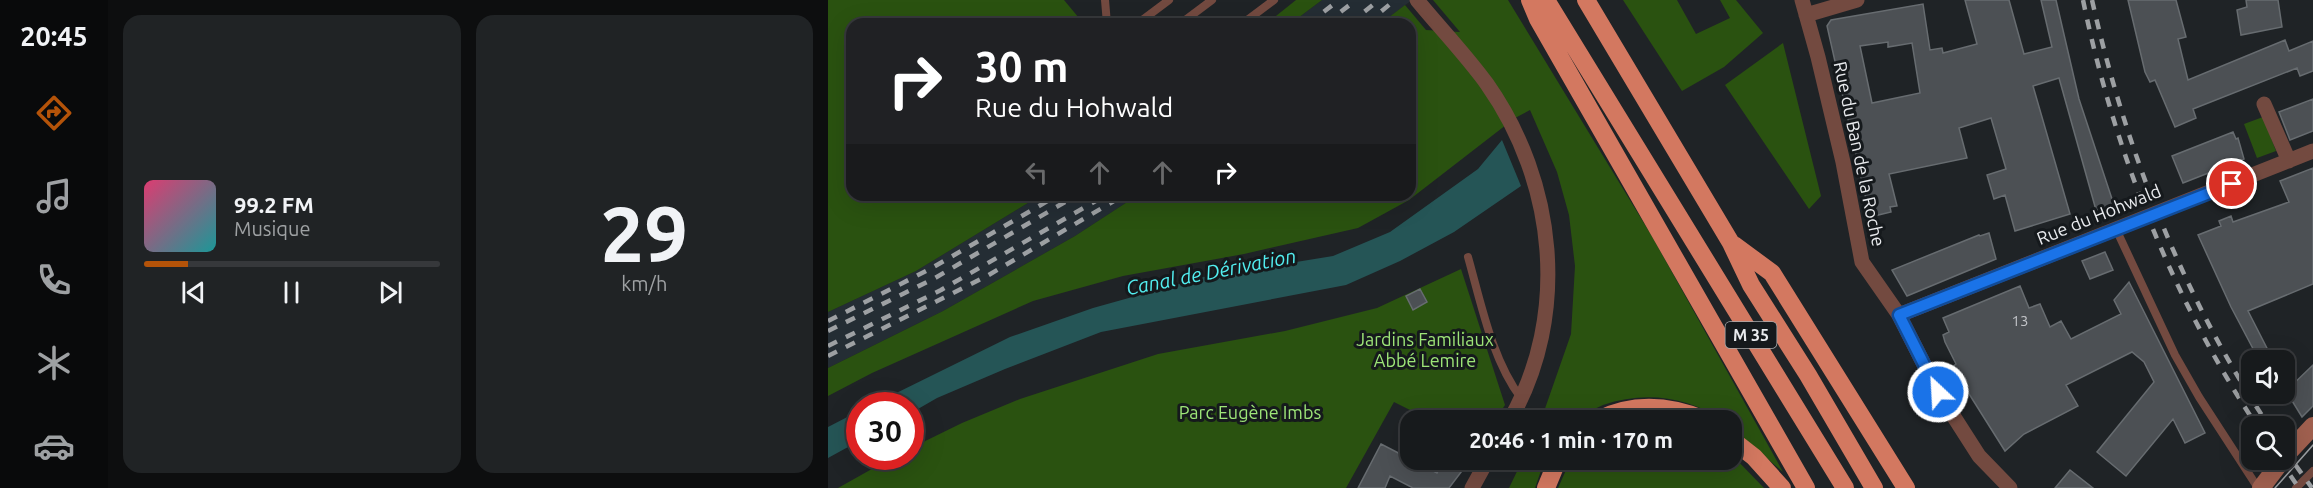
<!DOCTYPE html>
<html lang="fr">
<head>
<meta charset="utf-8">
<style>
  :root { --surface:#171a1c; --page:#202325; --text:#f1f3f6; --muted:#9ea1a3; --line:#36383b; --accent:#b45309 }
  body { margin:0; font-family:Ubuntu,sans-serif; background:var(--page); color:var(--text); height:100vh; display:flex; flex-direction:column; font-size:22px; white-space:nowrap }
  * { box-sizing:border-box; margin:0 }
  p { font-size:20px; color:var(--muted) }
  .icon { flex:none; width:33px; height:33px; fill:none; stroke:currentColor; stroke-width:2; stroke-linecap:round; stroke-linejoin:round }
  .map { position:relative; flex:1; overflow:hidden }
  .details { display:flex; flex-direction:column; gap:15px; padding:15px; background:#0d0e0f; width:720px }
  .details>* { flex:none }
  .banner { position:absolute; left:18px; top:18px; width:570px; height:183px; border-radius:18px; box-shadow:0 6px 24px #0002,0 0 0 2px var(--line); background:#202124; color:#fff; overflow:hidden }
  .tools { position:absolute; left:1413px; top:350px; display:grid; gap:12px }
  .tools a { display:grid; place-items:center; width:54px; height:54px; border-radius:12px; background:var(--surface); box-shadow:0 6px 24px #0002,0 0 0 2px var(--line); font-size:30px }
  .speed { position:absolute; left:18px; top:392px; display:flex; gap:12px; font-size:30px; font-weight:700; text-align:center }
  .speed>* { display:grid; place-content:center; width:78px; height:78px; border-radius:50%; background:var(--surface); box-shadow:0 6px 24px #0002,0 0 0 2px var(--line); line-height:1 }
  .speed .limit { border:9px solid #d22; background:#fff; color:#111 }
  .pin { position:absolute; display:grid; place-items:center; width:51px; height:51px; color:#fff; margin:-26px; border:3px solid #fff; border-radius:50%; box-shadow:0 2px 6px #0007 }
  .me { position:absolute; width:66px; margin:-33px; rotate:335deg; stroke-linejoin:round; filter:drop-shadow(0 0 4px #0008) }
  .turn { display:flex; align-items:center; gap:21px; height:126px; padding:0 30px; font-size:27px }
  .turn .icon { width:78px; height:78px; stroke-width:2.5 }
  .turn b { display:block; font-size:42px; line-height:51px }
  .lanes { display:flex; align-items:center; height:57px; padding:0 30px; background:#0003; justify-content:center; gap:30px; direction:ltr }
  .lanes .off { opacity:.35 }
  .details .widget { flex:1; display:flex; flex-direction:column; justify-content:center; gap:9px; min-width:0; padding:0 21px; border-radius:18px; background:var(--page) }
  .details .dial { align-items:center; gap:0 }
  .dial b { font-size:78px; line-height:1 }
  .song { display:flex; align-items:center; gap:18px }
  .cover { width:72px; height:72px; border-radius:9px; background:linear-gradient(135deg,hsl(340 70% 55%),hsl(180 70% 35%)) }
  .played { height:6px; border-radius:3px; background:linear-gradient(90deg,var(--accent) 15%,var(--line) 15%) }
  .keys { display:flex; justify-content:space-around; direction:ltr }
  .details .tiles { flex:1; display:grid; gap:15px; grid-template-columns:repeat(2,1fr) }
  .trip { position:absolute; left:572px; top:410px; width:342px; height:60px; border-radius:18px; background:var(--surface); box-shadow:0 6px 24px #0002,0 0 0 2px var(--line); font-weight:700; line-height:60px; text-align:center }
  main { display:flex; flex:1; min-height:0 }
  .dock { display:flex; flex-direction:column; width:108px; justify-content:space-around; align-items:center; background:#090a0b; color:var(--muted) }
  .dock .icon { width:42px; height:42px }
  .dock .active { color:var(--accent) }
  .dock b { font-size:27px; color:var(--text) }
  .map>svg:first-child { display:block }
  .built { fill:#242d34 }
  .green { fill:#2a5210 }
  .water { fill:#255556 }
  .building { fill:#4c5054; stroke:#676c70; stroke-width:1.5; fill-rule:evenodd }
  .lines { fill:none; stroke-linecap:round; stroke-linejoin:round }
  .service { stroke:#734a40; stroke-width:8 }
  .minor { stroke:#734a40; stroke-width:15 }
  .secondary { stroke:#a0604f; stroke-width:18 }
  .trunk { stroke:#d37860; stroke-width:18 }
  .tram { stroke:#9da0a3; stroke-width:1.5 }
  .rail { stroke:#9da0a3; stroke-width:4.5; stroke-dasharray:10 10; stroke-linecap:butt }
  .route-casing { stroke:#114b97; stroke-width:15 }
  .route { stroke:#1a73e8; stroke-width:10 }
  .labels { text-anchor:middle; stroke-width:6; stroke-linejoin:round; paint-order:stroke }
  .number-label { font-size:15px; fill:#c2c4c8 }
  .shield { fill:#15191c; stroke:#a9acaf; stroke-width:1.5 }
  .shield-label { font-size:16px; font-weight:bold; fill:#e9ebee }
  .street-label { font-size:18px; fill:#e9ebee; stroke:#15191c }
  .park-label { font-size:18px; fill:#9de578; stroke:#15191c }
  .water-label { font-size:20px; font-style:italic; fill:#52eef0; stroke:#15191c }
</style>
</head>
<body>
<main>
<nav class="dock">
<b>20:45</b>
<svg class="icon active" aria-label="directions" viewBox="0 0 24 24"><path d="M12 3l9 9-9 9-9-9zM9 14v-3h6M13 9l2 2-2 2"/></svg>
<svg class="icon" aria-label="music" viewBox="0 0 24 24"><path d="M9 18V5l10-2v13"/><circle cx="6" cy="18" r="3"/><circle cx="16" cy="16" r="3"/></svg>
<svg class="icon" aria-label="phone" viewBox="0 0 24 24"><path d="M5 4h4l2 5-3 2q2 4 5 5l2-3 5 2v4C11 20 4 13 5 4z"/></svg>
<svg class="icon" aria-label="climate" viewBox="0 0 24 24"><path d="M12 3v18M4 7l16 10M4 17L20 7"/></svg>
<svg class="icon" aria-label="car" viewBox="0 0 24 24"><path d="M5 17H2v-5l4-1 3-4h7l3 4 3 1v5h-3M9 17h6M6 11h13"/><circle cx="7" cy="17" r="2"/><circle cx="17" cy="17" r="2"/></svg>
</nav>
<section class="details">
<div class="tiles">
<div class="widget">
<div class="song"><i class="cover"></i><div><b>99.2 FM</b><p>Musique</p></div></div>
<div class="played"></div>
<div class="keys"><svg class="icon" aria-label="previous" viewBox="0 0 24 24"><path d="M18 5L8 12l10 7zM5 5v14"/></svg><svg class="icon" aria-label="pause" viewBox="0 0 24 24"><path d="M8 5v14M16 5v14"/></svg><svg class="icon" aria-label="next" viewBox="0 0 24 24"><path d="M6 5l10 7-10 7zM19 5v14"/></svg></div>
</div>
<div class="widget dial"><b>29</b><p>km/h</p></div>
</div>
</section>
<div class="map">
<svg width="1485" height="488" viewBox="0 0 1485 488">
  <rect width="100%" height="100%" fill="#1f2326"/>
  <path class="built" d="M494 0H584L552 24H462Z
    M213 195H310L247 236 115 311 0 368V312L88 271Z"/>
  <path class="green" d="M0 0H236L256 24H24V195H213L88 271 0 312Z
    M468 0H494L462 24H438Z
    M605 0H680L825 238 955 472 903 427V420H895C858 396 816 391 775 405 765 409 755 417 746 420 737 423 723 420 713 420L743 334 747 266 741 215 729 172 702 110 687 118 581 200 530 228 416 254 295 276 205 301 44 373 0 396V368L115 311 247 236 310 195H582V24H552L577 5 598 30 632 32Z
    M795 0H849L868 34 902 18 892 0H908L935 33 896 67 854 91Z
    M955 43 993 196 981 209 897 85Z
    M1435 117 1448 151 1429 158 1416 124Z
    M633 269 677 405 667 420H602L566 402 518 488H10L67 456H82L83 448 134 423 192 399 330 354 457 331 549 308Z
    M903 454 936 488H730L743 459H903Z
    M695 459H717L707 488H681Z"/>
  <path class="water" d="M674 140 693 186 626 232 572 261 518 285 273 332 177 369 109 398 83 413 82 405H44L182 337 265 308 376 277 505 256 562 232 650 169Z
    M31 411V441L0 458V427Z"/>
  <path class="building" d="M1137 0H1181L1196 54 1224 47 1213 0H1228L1251 99 1286 205 1268 210 1231 78 1205 86 1242 214 1187 231 1177 195 1166 199 1159 175 1178 169 1163 118 1131 128 1139 158 1061 174 1069 206 1062 207 1063 212 1042 217 999 26 1003 20 1095 4 1102 50 1114 48 1115 53 1149 44ZM1060 42V47L1084 43 1092 93 1044 103 1032 46Z
    M1300 0H1348L1358 37 1350 39 1360 80 1457 40 1461 51 1485 41V71L1472 76 1469 68 1365 109 1368 118 1347 127 1327 80 1322 82 1317 72Z
    M1418 0H1450L1454 27 1413 35 1409 10 1419 7Z
    M1485 99V131L1462 140 1451 112Z
    M1405 132 1408 139 1410 138 1416 159 1355 183 1344 156Z
    M1485 168V284L1420 311 1445 360H1431L1403 307 1370 235 1393 226 1391 221 1403 216 1405 222 1461 202 1452 181Z
    M1161 233 1168 259 1079 296 1064 270 1151 235 1152 236Z
    M1277 252 1285 270 1262 279 1254 261Z
    M1301 282 1377 433 1357 443 1345 419 1298 476 1269 452 1326 382 1316 362 1304 352 1238 385 1250 406 1196 434 1177 451 1124 367 1128 364 1117 342 1115 335 1121 332 1115 318 1192 286 1201 308 1212 304 1222 327 1233 321 1243 339 1293 314 1286 300Z
    M592 289 599 302 585 310 578 296Z
    M1485 365V406L1474 417 1458 391Z
    M553 444 609 473 617 459H643L621 488H585L562 476 557 488H530Z
    M1242 470 1265 488H1227Z"/>
  <g class="lines">
    <path class="service" d="M277 0 279 24
      M309 24 341 0
      M352 24 384 0
      M414 24 446 0
      M1288 229 1347 355 1371 397 1430 488
      M640 257C653 303 664 360 693 398
      M1468 488 1485 471"/>
    <path class="minor" d="M589 0C612 28 638 55 659 84 728 182 742 315 682 420
      M974 0 990 57 1015 162 1034 262 1071 315 1110 392 1151 456 1182 488
      M978 15 1029 0
      M1436 104 1461 161
      M1071 315 1485 151
      M644 488 660 459"/>
    <path class="secondary" d="M1456 457 1485 426
      M1433 488 1455 459"/>
    <path class="trunk" d="M702 0 710 19 978 488
      M718 0 1017 488
      M758 0 903 243 923 285 980 375 1046 488
      M906 245 944 273 1078 488
      M770 420C806 402 841 405 877 420
      M903 439 926 457 954 488
      M718 488 730 459"/>
    <path class="tram" d="M1447 488 1485 445"/>
    <path class="rail" d="M1255 0C1286 150 1344 298 1429 426
      M1264 0C1298 151 1355 297 1441 426
      M480 24 511 0
      M497 24 528 0
      M521 24 551 0
      M538 24 567 0
      M0 321 102 269 230 195
      M0 331 107 278 249 195
      M0 346 113 290 278 195
      M0 356 159 276 296 195
      M1456 449 1484 488
      M1451 459 1471 488"/>
  </g>
  <g class="lines">
    <defs>
      <path id="route" d="M1110 392 1071 315 1404 184"/>
    </defs>
    <use href="#route" class="route-casing"/>
    <use href="#route" class="route"/>
  </g>
  <g class="labels">
    <g class="number-label">
      <text x="1192" y="326">13</text>
    </g>
    <rect class="shield" x="897.5" y="322" width="51" height="26" rx="4.5"/>
    <g class="shield-label">
      <text x="923" y="341">M 35</text>
    </g>
    <g class="street-label">
      <text transform="translate(1031 154) rotate(78)" y="6">Rue du Ban de la Roche</text>
      <text transform="translate(1271 215) rotate(-22)" y="6">Rue du Hohwald</text>
    </g>
    <g class="park-label">
      <text x="597" y="346">Jardins Familiaux<tspan x="597" dy="21">Abbé Lemire</tspan></text>
      <text x="422" y="419">Parc Eugène Imbs</text>
    </g>
    <g class="water-label">
      <text transform="translate(383 272) rotate(-11)" y="7">Canal de Dérivation</text>
    </g>
  </g>
</svg>
<div class="tools">
<a><svg class="icon" aria-label="sound" viewBox="0 0 24 24"><path d="M4 9h4l5-4v14l-5-4H4zM17 9q2 3 0 6"/></svg></a>
<a><svg class="icon" aria-label="search" viewBox="0 0 24 24"><circle cx="10" cy="10" r="6"/><path d="M15 15l6 6"/></svg></a>
</div>
<div class="speed"><div class="limit">30</div></div>
<div class="pin" style="left:1404px;top:184px;background:#d93025"><svg class="icon" aria-label="arrive" viewBox="0 0 24 24"><path d="M6 21V4h12l-3 4 3 4H6"/></svg></div>
<svg class="me" style="left:1110px;top:392px" viewBox="-20 -20 40 40"><circle r="17" fill="#1a73e8" stroke="#fff" stroke-width="3"/><path d="M0-11L8 9 0 5-8 9z" fill="#fff"/></svg>
<div class="trip">20:46 · 1 min · 170 m</div>
<div class="banner">
<div class="turn"><svg class="icon" aria-label="right" viewBox="0 0 24 24"><path d="M7 20v-9h11M14 6l5 5-5 5"/></svg><div><b>30 m</b>Rue du Hohwald</div></div>
<div class="lanes"><svg class="icon off" aria-label="left" viewBox="0 0 24 24"><path d="M17 20v-9H6M10 6l-5 5 5 5"/></svg><svg class="icon off" aria-label="ahead" viewBox="0 0 24 24"><path d="M12 20V5M6 11l6-6 6 6"/></svg><svg class="icon off" aria-label="ahead" viewBox="0 0 24 24"><path d="M12 20V5M6 11l6-6 6 6"/></svg><svg class="icon" aria-label="right" viewBox="0 0 24 24"><path d="M7 20v-9h11M14 6l5 5-5 5"/></svg></div>
</div>
</div>
</main>
</body>
</html>
